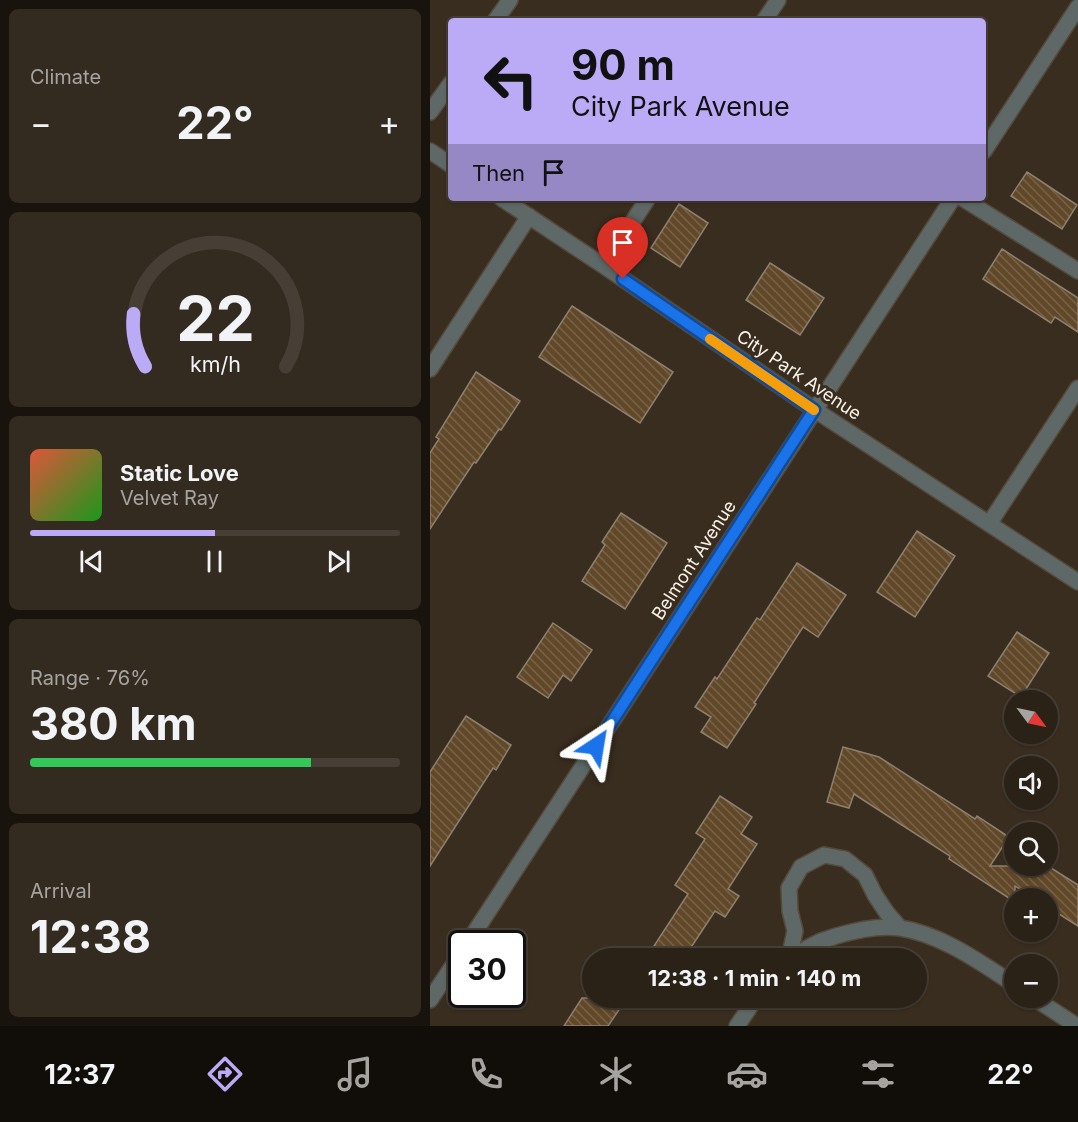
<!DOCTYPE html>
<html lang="en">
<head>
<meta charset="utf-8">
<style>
  :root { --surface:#2b2217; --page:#332a20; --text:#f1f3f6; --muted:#a6a4a1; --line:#473f36; --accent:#bbaaf6 }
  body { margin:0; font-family:Inter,sans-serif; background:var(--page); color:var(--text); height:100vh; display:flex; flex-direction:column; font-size:22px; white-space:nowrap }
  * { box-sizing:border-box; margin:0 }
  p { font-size:20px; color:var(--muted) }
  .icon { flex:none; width:33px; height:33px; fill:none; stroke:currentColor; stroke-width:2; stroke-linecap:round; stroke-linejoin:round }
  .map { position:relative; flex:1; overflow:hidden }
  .drawer { display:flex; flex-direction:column; gap:9px; padding:9px; background:#18130d; width:430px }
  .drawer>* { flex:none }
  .guide { position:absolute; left:18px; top:18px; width:538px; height:183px; border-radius:6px; box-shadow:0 2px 4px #0004,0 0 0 2px var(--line); background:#bbaaf6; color:#111; overflow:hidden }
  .needle { width:39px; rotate:123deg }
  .fabs { position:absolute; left:574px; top:690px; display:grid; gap:12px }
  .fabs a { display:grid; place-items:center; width:54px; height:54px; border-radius:50%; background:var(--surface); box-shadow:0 2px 4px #0004,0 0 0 2px var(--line); font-size:30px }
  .speed { position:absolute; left:18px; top:930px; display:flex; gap:12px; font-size:30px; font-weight:700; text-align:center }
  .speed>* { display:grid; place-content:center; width:78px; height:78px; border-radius:50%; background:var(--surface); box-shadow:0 2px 4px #0004,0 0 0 2px var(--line); line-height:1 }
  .speed .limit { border:3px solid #111; border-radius:9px; background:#fff; color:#111 }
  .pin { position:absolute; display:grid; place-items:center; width:51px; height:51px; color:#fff; margin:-62px -26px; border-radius:50% 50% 50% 0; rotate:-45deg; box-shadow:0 0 6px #0007 }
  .pin .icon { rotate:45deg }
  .me { position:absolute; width:66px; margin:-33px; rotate:33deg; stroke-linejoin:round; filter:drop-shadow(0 0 4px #0008) }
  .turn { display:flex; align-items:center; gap:21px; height:126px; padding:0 24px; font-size:27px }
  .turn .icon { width:78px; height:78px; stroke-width:2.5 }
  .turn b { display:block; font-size:42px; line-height:51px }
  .then { display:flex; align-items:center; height:57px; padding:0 24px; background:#0003; gap:12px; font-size:22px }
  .big { font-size:45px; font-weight:700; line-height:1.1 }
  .drawer .widget { flex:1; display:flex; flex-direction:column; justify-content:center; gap:9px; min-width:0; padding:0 21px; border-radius:9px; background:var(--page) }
  .drawer .dial { align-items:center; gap:0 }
  .dial svg { height:156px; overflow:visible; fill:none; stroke:var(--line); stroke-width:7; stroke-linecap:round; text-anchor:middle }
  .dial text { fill:var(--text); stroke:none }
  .song { display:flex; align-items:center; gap:18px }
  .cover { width:72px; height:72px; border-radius:9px; background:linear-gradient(135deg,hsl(10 70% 55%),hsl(120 70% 35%)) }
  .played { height:6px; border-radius:3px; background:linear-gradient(90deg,var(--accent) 50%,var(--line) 50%) }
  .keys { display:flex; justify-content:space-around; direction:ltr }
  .heat { display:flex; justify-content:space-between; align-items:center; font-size:33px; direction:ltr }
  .charge { height:9px; border-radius:4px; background:linear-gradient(90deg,#34c759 76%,var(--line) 0) }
  .trip { position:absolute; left:152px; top:948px; width:345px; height:60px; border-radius:30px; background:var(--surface); box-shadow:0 2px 4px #0004,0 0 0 2px var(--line); font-weight:700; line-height:60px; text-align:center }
  .dock { display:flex; height:96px; justify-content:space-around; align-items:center; background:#110e09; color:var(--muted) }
  .dock .icon { width:42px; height:42px }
  .dock .selected { color:var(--accent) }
  .dock b { font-size:27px; color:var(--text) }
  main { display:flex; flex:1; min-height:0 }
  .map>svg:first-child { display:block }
  .building { fill:url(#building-back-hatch); stroke:#8e806f; stroke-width:1.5 }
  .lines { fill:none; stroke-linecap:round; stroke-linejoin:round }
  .minor-casing { stroke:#54493b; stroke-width:18 }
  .minor { stroke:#5e6967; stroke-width:15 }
  .route-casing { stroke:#114b97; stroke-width:15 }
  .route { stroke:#1a73e8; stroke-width:10 }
  .slow { stroke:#f59e0b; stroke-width:10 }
  .labels { text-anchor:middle; stroke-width:6; stroke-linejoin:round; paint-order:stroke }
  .street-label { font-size:18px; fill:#f9f2e8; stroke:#392d1f }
</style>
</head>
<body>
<main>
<section class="drawer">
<div class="widget"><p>Climate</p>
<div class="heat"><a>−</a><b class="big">22°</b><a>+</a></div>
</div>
<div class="widget dial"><svg viewBox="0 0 100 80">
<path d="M14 69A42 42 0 1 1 86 69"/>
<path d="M14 69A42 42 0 0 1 8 42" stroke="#bbaaf6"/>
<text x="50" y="56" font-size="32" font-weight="700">22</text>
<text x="50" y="72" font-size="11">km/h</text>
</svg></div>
<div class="widget">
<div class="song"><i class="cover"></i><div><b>Static Love</b><p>Velvet Ray</p></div></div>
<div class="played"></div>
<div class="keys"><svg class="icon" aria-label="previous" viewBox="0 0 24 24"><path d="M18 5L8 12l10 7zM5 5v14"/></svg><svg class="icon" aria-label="pause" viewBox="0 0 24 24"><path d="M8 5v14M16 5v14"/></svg><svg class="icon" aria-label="next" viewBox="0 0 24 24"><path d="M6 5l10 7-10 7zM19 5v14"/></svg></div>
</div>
<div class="widget"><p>Range · 76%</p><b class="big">380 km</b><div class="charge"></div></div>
<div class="widget"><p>Arrival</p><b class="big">12:38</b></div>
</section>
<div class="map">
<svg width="648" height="1026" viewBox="0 0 648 1026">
  <defs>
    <pattern id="building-back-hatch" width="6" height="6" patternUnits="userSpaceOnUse" patternTransform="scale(1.5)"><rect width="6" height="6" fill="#604829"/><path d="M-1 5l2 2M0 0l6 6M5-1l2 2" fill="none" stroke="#786348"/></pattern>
  </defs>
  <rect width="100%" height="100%" fill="#392d1f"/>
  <path class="building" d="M597 172 647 205 632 229 581 196Z
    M249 204 278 223 250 267 221 248Z
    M572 249 648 298V332L625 317 621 323 553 279Z
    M340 263 394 298 370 335 316 300Z
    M142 306 243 372 210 423 109 357Z
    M46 372 90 401 71 430 69 429 46 463 44 462 0 529V453L9 439 6 437Z
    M191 513 237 543 195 609 152 581 175 545 172 542Z
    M487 531 525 556 485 617 447 592Z
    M367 563 416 595 388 637 373 627 324 703 326 704 297 748 271 732 281 717 265 707 285 677 287 679 327 618 330 620Z
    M123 623 162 650 141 681 133 675 118 698 87 677Z
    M587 632 619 653 591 697 558 676Z
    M36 716 81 745 66 770 63 768 0 866V772Z
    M413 747 449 757 545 819 547 816 579 837 560 866H618L648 885V926L618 907V898H605L585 886V902L519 859 520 856 424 794 419 808 397 802Z
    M290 796 322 817 311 834 327 844 298 889 309 896 295 917 285 911 254 958H227L232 951 224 946 258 894 245 885 275 839 266 833Z
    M152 998H197L178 1026H134Z"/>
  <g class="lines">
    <defs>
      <path id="minor" d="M65 21 80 0
        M334 21 348 0
        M0 112 21 83
        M0 151 21 165
        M554 151 648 7
        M71 198 174 266 385 410 648 582
        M532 198 648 271
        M174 266 218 198
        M0 369 99 216
        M559 524 648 388
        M37 944 523 198
        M359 958 365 931 360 911 359 888 371 867 394 855 415 859 435 875 445 895 457 913 470 928
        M361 958C369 954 376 948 385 944 391 940 399 939 406 936 426 930 449 925 470 928 511 934 551 963 585 985
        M604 998 647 1026
        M0 1000 32 952
        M307 1026 326 998"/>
    </defs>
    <use href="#minor" class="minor-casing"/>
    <use href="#minor" class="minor"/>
  </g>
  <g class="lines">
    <defs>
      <path id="route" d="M166 746 384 410 193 279"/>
    </defs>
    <use href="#route" class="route-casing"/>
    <use href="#route" class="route"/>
    <path class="slow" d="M280 339 384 410"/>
  </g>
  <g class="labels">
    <g class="street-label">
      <text transform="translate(369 375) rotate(34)" y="6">City Park Avenue</text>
      <text transform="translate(264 560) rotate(-57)" y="6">Belmont Avenue</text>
    </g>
  </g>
</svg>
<div class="fabs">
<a><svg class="needle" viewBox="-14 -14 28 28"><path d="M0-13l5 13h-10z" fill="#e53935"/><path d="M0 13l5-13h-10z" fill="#a6a4a1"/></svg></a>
<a><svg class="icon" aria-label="sound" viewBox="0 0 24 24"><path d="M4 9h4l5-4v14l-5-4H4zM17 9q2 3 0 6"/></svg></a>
<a><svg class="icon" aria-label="search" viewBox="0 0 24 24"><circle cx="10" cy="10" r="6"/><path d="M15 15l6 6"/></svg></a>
<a>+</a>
<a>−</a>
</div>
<div class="speed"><div class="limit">30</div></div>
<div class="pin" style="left:193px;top:279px;background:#d93025"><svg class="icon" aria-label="arrive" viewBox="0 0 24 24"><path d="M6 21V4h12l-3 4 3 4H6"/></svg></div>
<svg class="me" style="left:166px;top:746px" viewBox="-20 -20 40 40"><path d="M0-17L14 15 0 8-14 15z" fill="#1a73e8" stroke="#fff" stroke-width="4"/></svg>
<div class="trip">12:38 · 1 min · 140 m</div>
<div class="guide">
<div class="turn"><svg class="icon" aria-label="left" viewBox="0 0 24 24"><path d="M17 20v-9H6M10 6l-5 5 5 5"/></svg><div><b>90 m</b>City Park Avenue</div></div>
<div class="then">Then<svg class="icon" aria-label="arrive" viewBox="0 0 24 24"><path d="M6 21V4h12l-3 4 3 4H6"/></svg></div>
</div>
</div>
</main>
<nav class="dock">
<b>12:37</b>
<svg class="icon selected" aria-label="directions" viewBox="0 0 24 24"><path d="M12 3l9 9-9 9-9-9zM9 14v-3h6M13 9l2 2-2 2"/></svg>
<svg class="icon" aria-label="music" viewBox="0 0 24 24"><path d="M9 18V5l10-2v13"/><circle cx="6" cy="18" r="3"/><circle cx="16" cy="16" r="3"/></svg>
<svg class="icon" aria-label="phone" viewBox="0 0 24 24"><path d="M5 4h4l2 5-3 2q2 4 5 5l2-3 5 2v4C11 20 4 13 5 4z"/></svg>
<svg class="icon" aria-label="climate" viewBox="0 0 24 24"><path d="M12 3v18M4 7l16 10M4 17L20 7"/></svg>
<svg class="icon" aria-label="car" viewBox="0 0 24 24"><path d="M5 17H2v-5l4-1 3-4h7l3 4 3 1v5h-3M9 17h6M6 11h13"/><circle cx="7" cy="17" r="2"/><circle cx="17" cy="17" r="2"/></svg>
<svg class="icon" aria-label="filters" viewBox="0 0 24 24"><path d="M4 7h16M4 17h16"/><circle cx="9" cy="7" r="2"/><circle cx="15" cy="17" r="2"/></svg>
<b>22°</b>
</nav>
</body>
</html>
